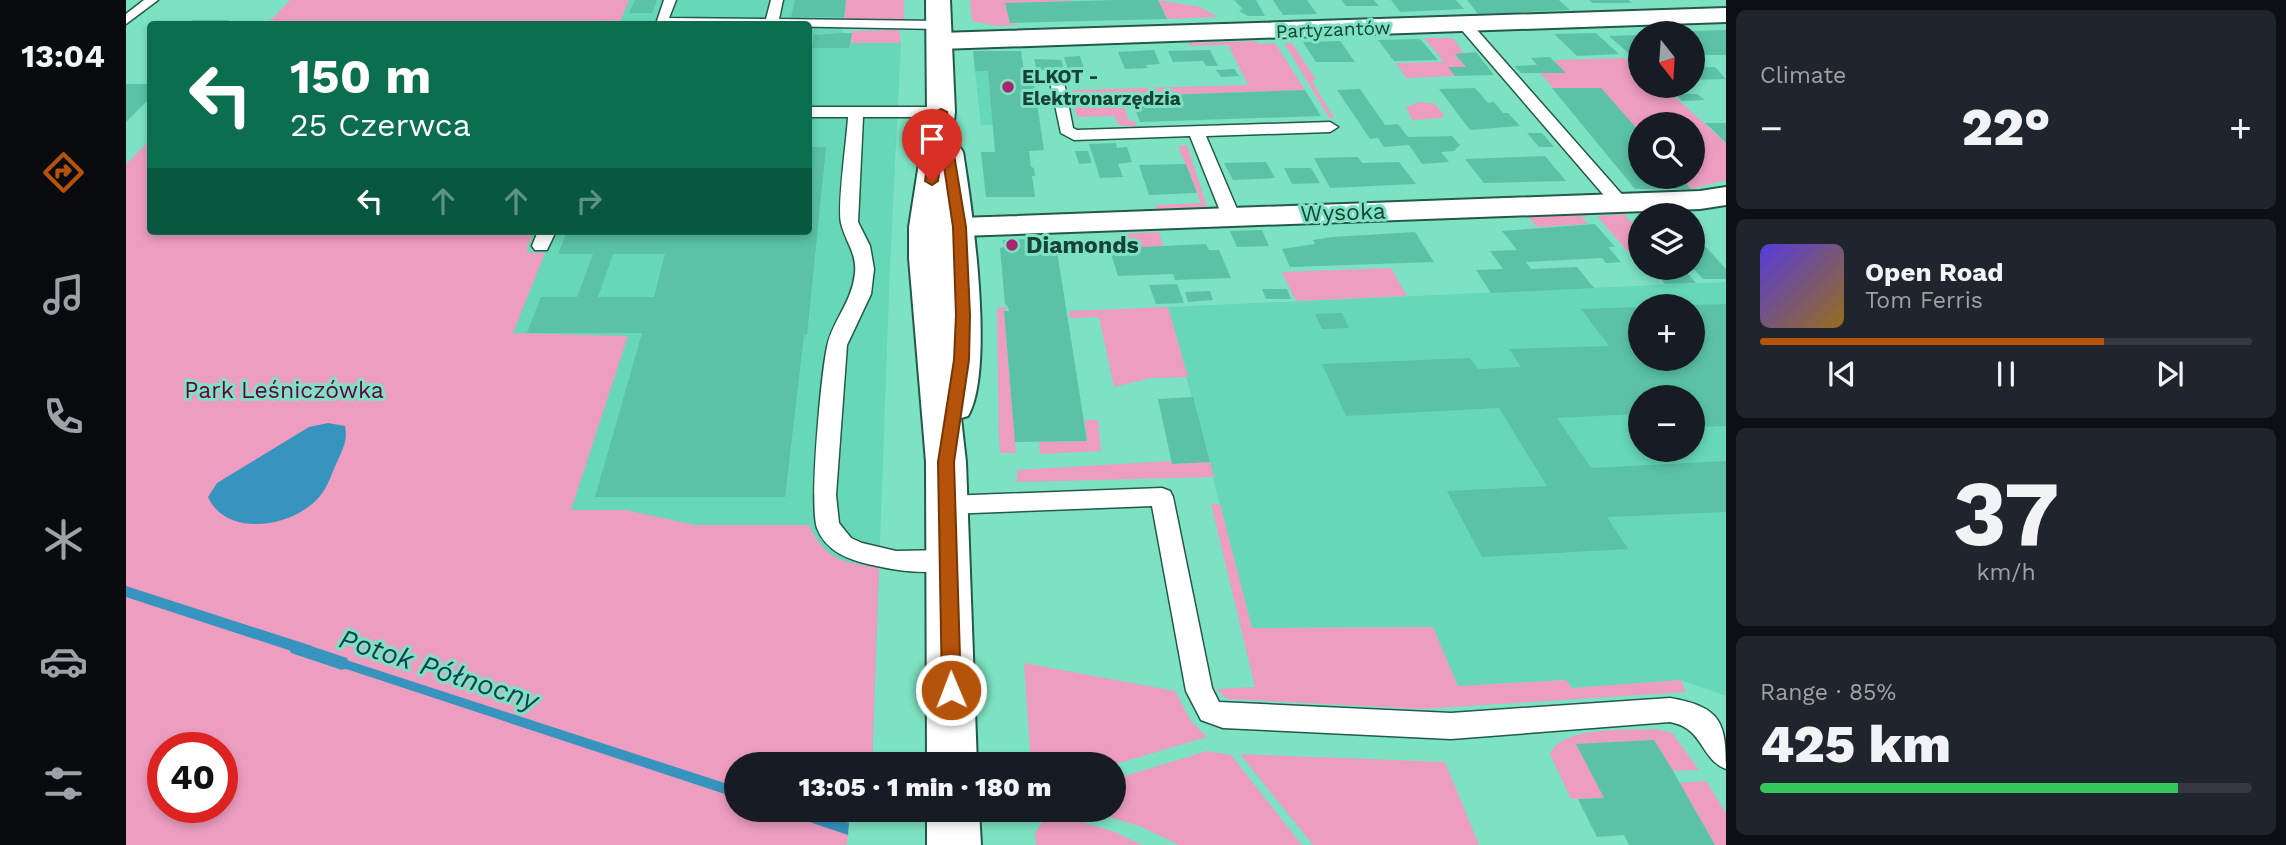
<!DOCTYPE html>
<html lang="en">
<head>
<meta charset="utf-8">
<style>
  :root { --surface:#171b24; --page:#20242c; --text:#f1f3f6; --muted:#9ea1a6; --line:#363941; --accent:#b45309 }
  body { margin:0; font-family:"Work Sans",sans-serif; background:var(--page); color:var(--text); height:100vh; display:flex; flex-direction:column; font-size:26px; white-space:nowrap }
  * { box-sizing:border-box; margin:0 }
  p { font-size:23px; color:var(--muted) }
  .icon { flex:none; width:38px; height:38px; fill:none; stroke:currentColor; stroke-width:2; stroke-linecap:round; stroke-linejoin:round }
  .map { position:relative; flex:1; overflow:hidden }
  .side { display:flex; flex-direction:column; gap:10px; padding:10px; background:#0d0f14; width:560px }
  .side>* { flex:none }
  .top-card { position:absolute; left:21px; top:21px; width:665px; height:214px; border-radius:7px; box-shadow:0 4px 10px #0003; background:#0b6e4f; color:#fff; overflow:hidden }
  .needle { width:46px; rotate:163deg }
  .controls { position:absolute; left:1502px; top:21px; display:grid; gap:14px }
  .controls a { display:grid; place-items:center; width:77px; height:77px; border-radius:50%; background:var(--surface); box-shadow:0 4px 10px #0003; font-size:35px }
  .speed { position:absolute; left:21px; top:732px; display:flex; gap:14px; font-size:35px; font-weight:700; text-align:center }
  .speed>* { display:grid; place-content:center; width:91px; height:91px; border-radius:50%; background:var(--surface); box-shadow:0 4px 10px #0003; line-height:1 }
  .speed .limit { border:10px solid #d22; background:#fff; color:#111 }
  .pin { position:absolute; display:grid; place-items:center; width:60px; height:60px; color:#fff; margin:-72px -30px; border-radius:50% 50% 50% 0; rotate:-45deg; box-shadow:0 0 7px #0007 }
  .pin .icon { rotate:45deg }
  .me { position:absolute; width:77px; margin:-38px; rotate:359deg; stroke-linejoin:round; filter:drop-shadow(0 0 5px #0008) }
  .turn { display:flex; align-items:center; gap:24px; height:147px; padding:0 28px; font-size:32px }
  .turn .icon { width:91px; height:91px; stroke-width:2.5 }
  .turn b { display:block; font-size:49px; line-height:60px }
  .lanes { display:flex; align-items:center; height:66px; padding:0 28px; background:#0003; justify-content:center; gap:35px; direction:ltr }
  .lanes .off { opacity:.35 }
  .big { font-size:52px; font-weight:800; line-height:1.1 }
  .side .widget { flex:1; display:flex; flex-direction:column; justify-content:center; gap:10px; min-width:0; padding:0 24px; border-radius:10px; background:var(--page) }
  .side .dial { align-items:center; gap:0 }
  .dial b { font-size:91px; line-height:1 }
  .song { display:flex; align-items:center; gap:21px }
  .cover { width:84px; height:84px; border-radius:10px; background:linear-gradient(135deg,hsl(250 70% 55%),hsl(40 70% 35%)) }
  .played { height:7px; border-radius:4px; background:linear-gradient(90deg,var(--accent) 70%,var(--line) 70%) }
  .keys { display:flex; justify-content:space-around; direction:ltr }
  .heat { display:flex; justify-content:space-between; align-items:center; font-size:38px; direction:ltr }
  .charge { height:10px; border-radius:5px; background:linear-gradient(90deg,#34c759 85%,var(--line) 0) }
  .trip { position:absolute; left:598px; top:752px; width:402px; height:70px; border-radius:35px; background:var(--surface); box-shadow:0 4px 10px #0003; font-weight:800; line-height:70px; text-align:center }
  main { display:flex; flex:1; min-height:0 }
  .dock { display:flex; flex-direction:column; width:126px; justify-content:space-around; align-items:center; background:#090b0e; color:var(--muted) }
  .dock .icon { width:49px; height:49px }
  .dock .on { color:var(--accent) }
  .dock b { font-size:32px; color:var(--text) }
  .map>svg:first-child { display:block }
  .built { fill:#66d8b7; fill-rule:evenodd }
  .green { fill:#ed9dc0; fill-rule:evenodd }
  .water { fill:#3794be }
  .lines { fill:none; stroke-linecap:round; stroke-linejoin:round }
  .stream { fill:#3794be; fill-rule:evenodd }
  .building { fill:#5bc2a5; fill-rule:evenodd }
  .lane-casing { stroke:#23594a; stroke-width:3 }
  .street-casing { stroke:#23594a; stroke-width:4 }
  .secondary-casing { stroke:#23594a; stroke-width:4 }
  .lane { fill:#fff; fill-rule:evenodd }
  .street { fill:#fff; fill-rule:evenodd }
  .secondary { fill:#fff; fill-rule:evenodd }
  .route { fill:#b45309; stroke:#753606; stroke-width:2 }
  .poi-dot { fill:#a9246e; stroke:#7de2c3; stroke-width:2.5 }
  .labels { text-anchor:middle; stroke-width:6; stroke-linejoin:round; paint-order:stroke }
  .far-street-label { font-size:19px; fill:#174236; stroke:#7de2c3 }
  .far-poi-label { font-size:19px; font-weight:bold; fill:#174236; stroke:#7de2c3; text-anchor:start }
  .street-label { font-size:23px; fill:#174236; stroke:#7de2c3 }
  .poi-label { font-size:23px; font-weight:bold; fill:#174236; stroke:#7de2c3; text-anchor:start }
  .park-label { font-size:23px; fill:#65023e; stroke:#7de2c3 }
  .near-water-label { font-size:28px; font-style:italic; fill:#163d50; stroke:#7de2c3 }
</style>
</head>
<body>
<main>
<nav class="dock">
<b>13:04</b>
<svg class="icon on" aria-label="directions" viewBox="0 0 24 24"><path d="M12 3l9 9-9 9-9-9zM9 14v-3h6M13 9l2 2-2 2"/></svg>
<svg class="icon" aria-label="music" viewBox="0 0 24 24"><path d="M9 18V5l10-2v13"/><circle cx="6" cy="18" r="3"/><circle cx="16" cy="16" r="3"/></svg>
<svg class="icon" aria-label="phone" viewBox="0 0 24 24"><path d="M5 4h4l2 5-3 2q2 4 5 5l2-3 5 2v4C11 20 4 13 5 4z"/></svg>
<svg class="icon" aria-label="climate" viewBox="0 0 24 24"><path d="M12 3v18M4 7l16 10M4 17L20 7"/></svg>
<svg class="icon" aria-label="car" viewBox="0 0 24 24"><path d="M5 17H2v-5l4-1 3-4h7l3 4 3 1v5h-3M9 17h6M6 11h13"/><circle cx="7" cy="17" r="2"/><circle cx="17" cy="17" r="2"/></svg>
<svg class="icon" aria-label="filters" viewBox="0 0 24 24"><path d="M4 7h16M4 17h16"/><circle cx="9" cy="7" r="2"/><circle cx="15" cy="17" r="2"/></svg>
</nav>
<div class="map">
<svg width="1600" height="845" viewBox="0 0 1600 845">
  <rect width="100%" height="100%" fill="#7de2c3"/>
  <path class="built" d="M503 0H778V20H718L717 33H726L725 43H775L764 267 746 765 246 629 419 253H400L408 231H682V24H493Z
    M849 71H862L867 125H855Z
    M1600 282V696L1555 680 1445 688 1440 680 1332 686 1306 627 1126 628 1042 307ZM1514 306H1566V359H1514ZM1514 397H1566V450H1514Z"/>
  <path class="green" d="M164 0H503L493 24H141Z
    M720 0H778V20H718Z
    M844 0H945L946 1 879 3 884 23 894 25 871 26 846 21Z
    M1032 0 1074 7 1092 17 1041 19Z
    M773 30 775 43H725L726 31Z
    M1298 38H1327L1338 54 1329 55 1340 67H1323L1329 76 1280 78 1270 63 1318 62Z
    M1130 41 1132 44 1149 43 1179 90 1005 96 1006 99 996 100 1003 121H1009L1011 127 993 125 988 116 951 117 945 93 948 90 1122 85 1102 45 1064 46 1062 43Z
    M1158 43H1166L1190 80 1186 81 1208 118 1204 119Z
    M1498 58 1514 70V86H1537L1600 143V180L1565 189 1554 177H1566V124H1514V132L1428 89 1414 73H1439L1428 60Z
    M1293 102 1309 104 1318 115 1317 118 1286 120 1280 107Z
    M24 140V231H408L400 252 419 253 387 333 502 336 445 510H500L569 525H683C701 562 715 561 753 568L746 765H611V810H724L721 845H0V164ZM37 747H96V807H37Z
    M1061 145 1081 207 1031 209 1030 205 1075 203 1052 146Z
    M1459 212 1462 216 1455 217 1462 224 1411 227 1401 215Z
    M1498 214 1514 232V254H1504L1471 216Z
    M1033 232 1037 246 995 248 991 234Z
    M1265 268 1281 296 1170 301 1156 272Z
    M882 307 878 311 890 453H874L873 438 871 308Z
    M1042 307 1062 377 1025 378 988 387 973 317 944 318 943 311Z
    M959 420H972L975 451 914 454 913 442 961 441Z
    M1045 461 1046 464 1084 462 1088 477 891 482V470Z
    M1085 504H1094L1126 628 1307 627 1332 686 1440 680 1446 688 1555 680 1560 692 1297 709 1101 699 1091 689 1129 687Z
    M898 663 1049 691 1065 721 1081 737 986 765H905Z
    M1530 729 1546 733 1573 770 1547 771 1528 740 1451 744 1478 798 1445 799 1424 754C1436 725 1503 731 1530 729Z
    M1081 751 1105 755 1176 845H1053L1016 827 961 810H989V779Z
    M1114 754 1319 762 1353 845H1187Z
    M1580 781 1600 813V845H1589L1553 783Z
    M945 819 989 832 1016 845H910L909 833 917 821Z"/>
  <path class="water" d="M202 423 219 426C222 440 217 449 211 462 206 472 202 487 194 496 169 527 101 539 82 497L91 483 183 427Z
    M0 586 186 646 181 656 0 597Z
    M202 654 611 787V798L199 662Z
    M648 810H684L723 823 722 835Z"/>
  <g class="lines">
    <path class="stream" d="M170 641 221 658 223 663 221 668 216 670 165 653 163 648 165 643Z"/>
  </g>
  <path class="building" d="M509 0H531L526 13H503Z
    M669 0H720L718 17H665Z
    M988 0H1032L1041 19 884 23 879 3Z
    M1108 0H1130L1139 16H1122L1113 11 1117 9Z
    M1147 0H1181L1191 14 1157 15Z
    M1215 0H1248L1253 6H1220Z
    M1265 0H1330L1338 9 1274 12Z
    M1341 0H1433L1444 10 1352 14Z
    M1463 0H1502L1506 3H1467Z
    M67 20H103L99 24H63Z
    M1600 30V55H1566V31Z
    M717 33H726L723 48H686L688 35Z
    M1470 33 1493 54 1451 56 1428 34Z
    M1514 35V58L1509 59 1483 36Z
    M1294 39 1312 60 1268 61 1252 40Z
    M1214 41 1229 62H1190L1177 42Z
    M1028 50 1034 64 1020 65 1022 68 999 69 992 52Z
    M1084 50 1092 66H1080L1077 61 1047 62 1042 51Z
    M847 51H895L898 71H906L918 150 903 151 905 167 908 168 909 176H906L909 197H860L855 152H869L862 71H849Z
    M1350 52 1368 75 1329 76 1322 67H1340L1329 54Z
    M954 56 958 69H942L938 57Z
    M1424 57 1440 73H1395L1388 66 1411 65 1405 58Z
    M908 59 935 60 938 69 911 70Z
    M1589 67 1600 79 1566 80V68Z
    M1108 69 1113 76 1095 77 1090 70Z
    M0 84H24V98L0 122Z
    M1349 88 1362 103 1368 102 1377 113H1382L1394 126 1344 130 1313 89Z
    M1426 88H1475L1514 132V177H1554L1565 189H1509Z
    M1234 89 1259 125 1272 124 1282 137 1326 136 1334 145 1328 151 1315 152 1323 162 1296 164 1283 145 1258 147 1252 138 1244 139 1211 90Z
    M1179 90 1195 116 1014 122 1004 96Z
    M1549 94H1571L1579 100 1556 101Z
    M1579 123H1600V143L1586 129Z
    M1401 133H1416L1428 147H1413Z
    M990 143 991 148 1001 147 1006 162 992 164 997 177 974 178 963 144Z
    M682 147H700L681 335H678L659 497H469L516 333H401L415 297H451L467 254H432L441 231H682ZM487 254H539L528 297H472Z
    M949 151H962L966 163 953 164Z
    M1419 156 1440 181 1358 183 1339 159Z
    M1232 157 1236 163 1273 162 1290 184 1204 188 1188 158Z
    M1140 162 1149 178 1107 180 1098 163Z
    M1060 164 1071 193 1023 195 1013 165Z
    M1158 168H1185L1194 183 1166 184Z
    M1469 224 1489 247H1482L1495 262 1480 263 1476 258 1400 262 1405 269 1451 267 1468 288 1365 293 1350 270 1377 269 1364 251 1391 250 1376 231Z
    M1136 230 1143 246 1111 247 1104 231Z
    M1289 232 1308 262 1164 267 1156 249 1189 244 1187 240 1206 237Z
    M1566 232 1600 269V279H1577L1566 267Z
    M929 238 961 441 889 442 878 311H883L882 307 879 304 874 248 878 247 877 240Z
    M1080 244 1083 250H1093L1105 278 1049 280 1047 274 992 276 985 254H997L995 248Z
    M1526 268H1557L1570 283 1539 284Z
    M1051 284 1058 303 1030 304 1023 285Z
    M1136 289H1161L1165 299H1140Z
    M1084 291 1087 300 1062 302 1059 292Z
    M1600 304V426L1566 427V397H1514V414L1431 418 1465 468 1600 461V512L1481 517 1502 549 1356 557 1321 491 1421 486 1373 408 1220 416 1196 364 1344 358 1352 369 1395 367 1383 349 1483 346 1455 309 1514 307V359H1566V305Z
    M1216 313 1223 328 1196 329 1189 314Z
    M1067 397 1084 462 1046 464 1032 399Z
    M1528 740 1547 771 1589 845H1503L1498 835 1471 837 1452 799 1478 798 1450 744Z"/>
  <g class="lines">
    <defs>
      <path id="lane" d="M18 0H32L0 24V14Z
        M538 0H550L543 18 640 19 645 0H657L653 19 813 21 820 25 813 29 530 24Z
        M1334 22H1344L1500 199 1502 203 1500 207H1488L1334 28Z
        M930 73 937 77 947 128 951 130 1204 122 1212 127 1204 132 1080 136 1114 216 1105 221 1096 216 1064 136 948 140 935 133 923 77Z
        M682 107H815L823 112 815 117H737L732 222 744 246 748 269 745 294 721 345 710 495 713 523 725 538 736 543 770 551 822 550 830 553 834 560 830 567C805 576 772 571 746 565 724 560 700 552 691 528 683 505 695 376 701 347 706 321 726 303 729 273 731 253 719 241 715 223 711 206 721 138 722 117H682Z
        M412 231H430L421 250H409L406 246Z
        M1036 488 1044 491 1047 497 1086 688 1093 702 1325 713 1544 698C1595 707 1600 722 1600 769 1574 759 1578 728 1544 722L1325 739 1097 728 1075 720 1060 691 1026 506 821 514 813 511 810 505 813 499 821 496Z"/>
      <path id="street" d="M1600 8V22L814 49 805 46 801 41 805 36 814 33Z
        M1600 187V205L1574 209 834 236 823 234 818 227 823 220 834 218 1574 191Z"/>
      <path id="secondary" d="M800 0H824L829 112 825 144 833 146 837 152C846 207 869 370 842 416L835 418 840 462 851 765H801L800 462 783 258V227L801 112Z
        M801 810H853L855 845H801Z"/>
    </defs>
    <use href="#lane" class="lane-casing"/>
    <use href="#street" class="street-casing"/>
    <use href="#secondary" class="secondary-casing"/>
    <use href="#lane" class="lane"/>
    <use href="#street" class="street"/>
    <use href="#secondary" class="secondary"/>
  </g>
  <path class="route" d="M815 109 821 112 840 227 844 315 843 360 828 462 835 690 832 696 825 699 818 696 816 690 812 462 828 360 830 315 827 227 816 153 812 181 806 185 799 181 809 112Z"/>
  <g class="poi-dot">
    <circle cx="882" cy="87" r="7"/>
    <circle cx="886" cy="245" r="7"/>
  </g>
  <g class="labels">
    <g class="far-street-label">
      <text transform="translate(1207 29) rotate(-2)" y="7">Partyzantów</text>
    </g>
    <g class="far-poi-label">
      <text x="896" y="83">ELKOT -<tspan x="896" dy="22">Elektronarzędzia</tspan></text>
    </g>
    <g class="street-label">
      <text transform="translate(1217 212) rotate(-2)" y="8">Wysoka</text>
    </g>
    <g class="poi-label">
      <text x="900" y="253">Diamonds</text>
    </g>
    <g class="park-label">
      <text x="158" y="398">Park Leśniczówka</text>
    </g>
    <g class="near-water-label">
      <text transform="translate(313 669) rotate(18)" y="10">Potok Północny</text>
    </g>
  </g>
</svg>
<div class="controls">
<a><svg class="needle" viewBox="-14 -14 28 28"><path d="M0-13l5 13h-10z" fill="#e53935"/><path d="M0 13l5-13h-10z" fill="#9ea1a6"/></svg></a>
<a><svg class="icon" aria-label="search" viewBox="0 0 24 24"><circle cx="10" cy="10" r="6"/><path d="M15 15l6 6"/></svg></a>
<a><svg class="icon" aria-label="layers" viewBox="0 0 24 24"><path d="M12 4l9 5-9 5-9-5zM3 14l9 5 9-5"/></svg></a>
<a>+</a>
<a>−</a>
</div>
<div class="speed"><div class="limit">40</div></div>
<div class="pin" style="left:806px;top:181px;background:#d93025"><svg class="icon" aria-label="arrive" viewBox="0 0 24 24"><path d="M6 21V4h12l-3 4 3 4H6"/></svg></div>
<svg class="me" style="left:825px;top:690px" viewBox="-20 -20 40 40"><circle r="17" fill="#b45309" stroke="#fff" stroke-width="3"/><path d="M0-11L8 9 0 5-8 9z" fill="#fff"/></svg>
<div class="trip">13:05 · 1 min · 180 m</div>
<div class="top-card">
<div class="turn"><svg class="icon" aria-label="left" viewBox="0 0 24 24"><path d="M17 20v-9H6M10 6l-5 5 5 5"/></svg><div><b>150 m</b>25 Czerwca</div></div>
<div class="lanes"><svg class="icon" aria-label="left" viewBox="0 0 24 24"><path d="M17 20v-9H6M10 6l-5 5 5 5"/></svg><svg class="icon off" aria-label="ahead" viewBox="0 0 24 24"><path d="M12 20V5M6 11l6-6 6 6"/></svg><svg class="icon off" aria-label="ahead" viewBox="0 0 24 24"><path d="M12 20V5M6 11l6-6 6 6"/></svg><svg class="icon off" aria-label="right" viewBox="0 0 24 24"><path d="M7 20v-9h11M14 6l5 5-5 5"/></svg></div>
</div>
</div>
<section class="side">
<div class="widget"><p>Climate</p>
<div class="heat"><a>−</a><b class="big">22°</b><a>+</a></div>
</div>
<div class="widget">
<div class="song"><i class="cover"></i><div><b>Open Road</b><p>Tom Ferris</p></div></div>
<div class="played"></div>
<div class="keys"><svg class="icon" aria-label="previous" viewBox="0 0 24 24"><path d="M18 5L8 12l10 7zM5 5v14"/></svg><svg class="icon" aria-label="pause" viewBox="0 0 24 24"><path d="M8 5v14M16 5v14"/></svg><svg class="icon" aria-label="next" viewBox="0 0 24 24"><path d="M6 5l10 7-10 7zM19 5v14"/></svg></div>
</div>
<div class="widget dial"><b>37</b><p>km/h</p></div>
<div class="widget"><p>Range · 85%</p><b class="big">425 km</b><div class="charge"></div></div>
</section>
</main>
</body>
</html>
